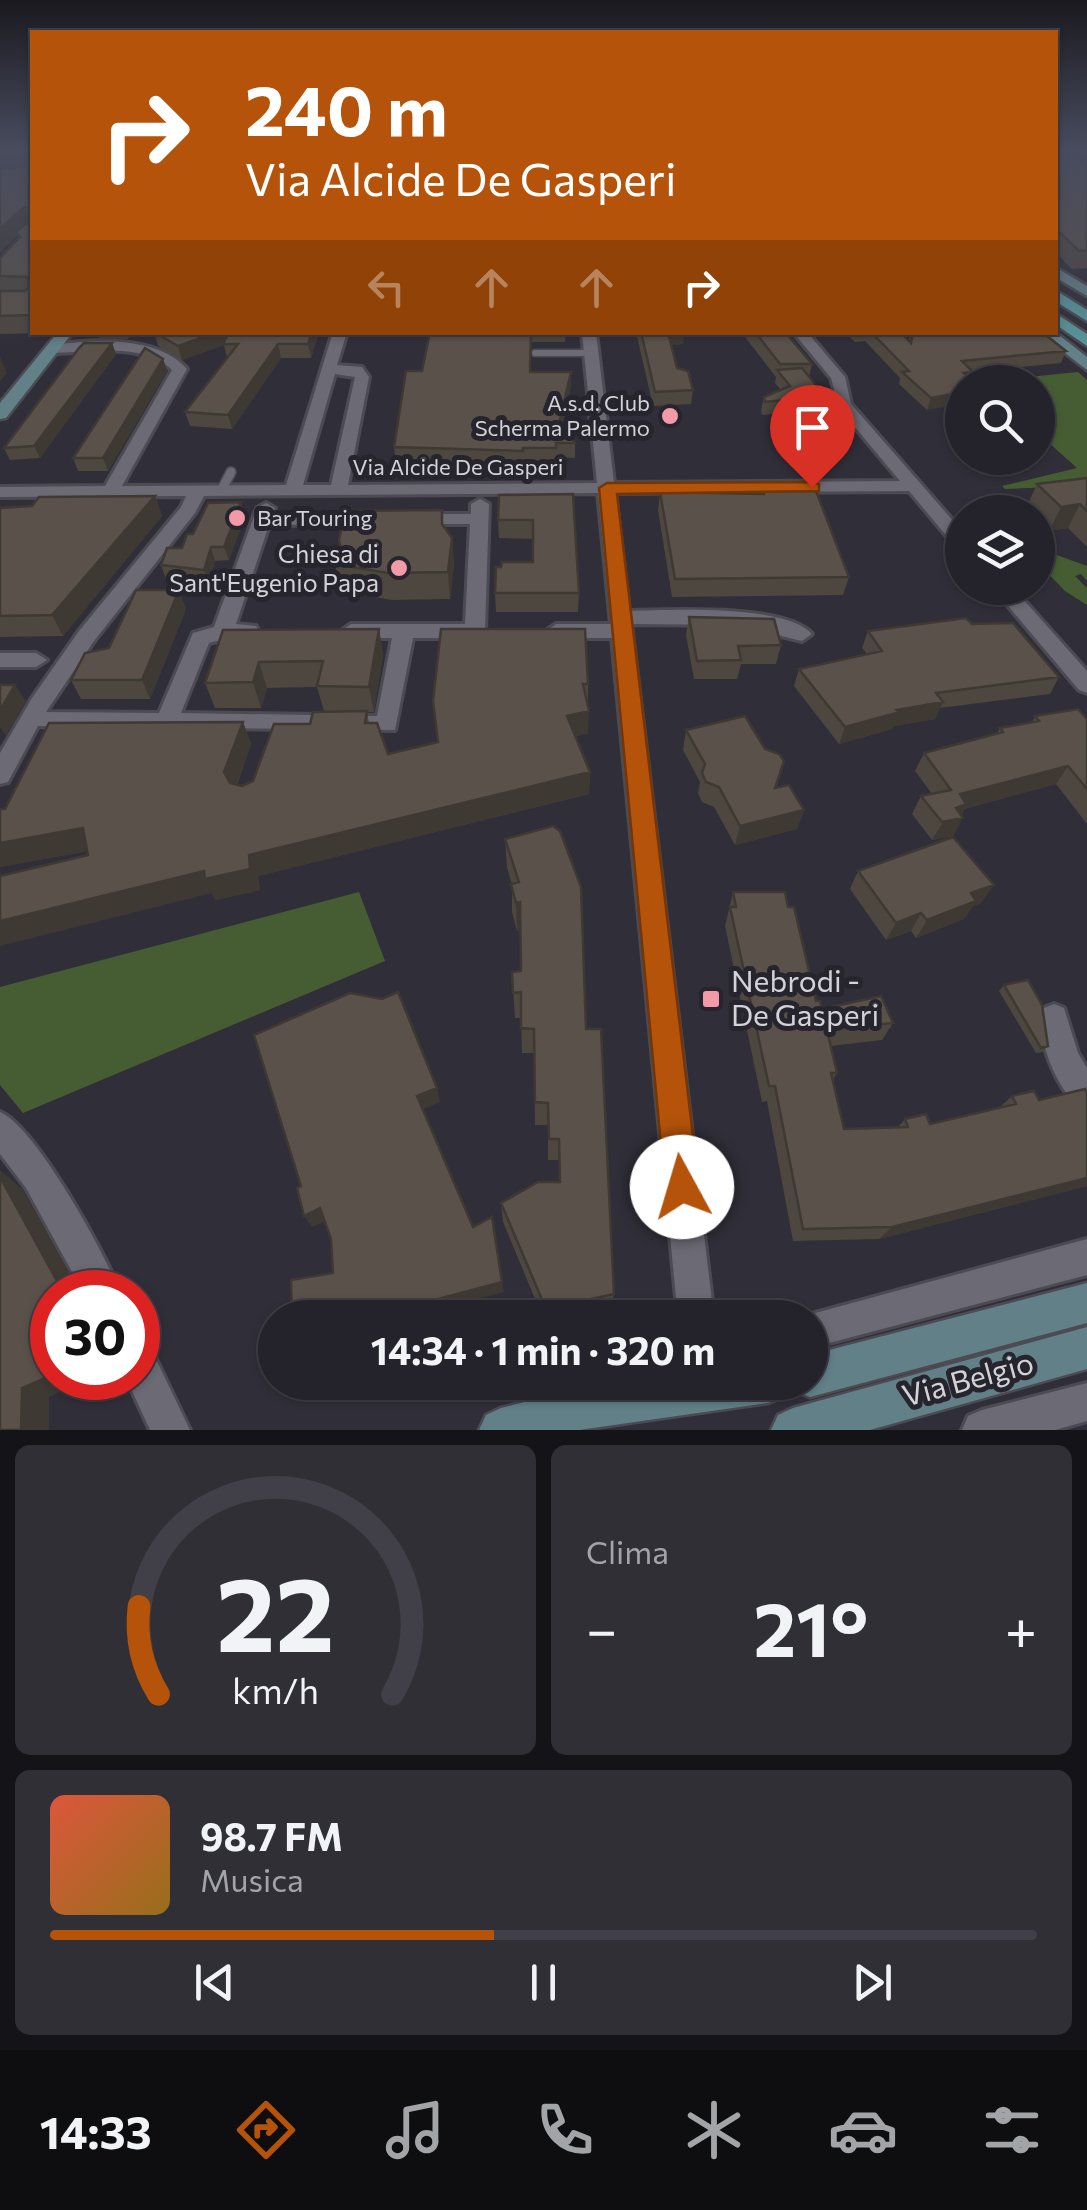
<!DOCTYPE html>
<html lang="it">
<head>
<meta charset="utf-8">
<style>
  :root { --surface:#24222a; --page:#302f36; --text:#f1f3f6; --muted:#a3a4a8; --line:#413f47; --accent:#b45309 }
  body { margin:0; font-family:Commissioner,sans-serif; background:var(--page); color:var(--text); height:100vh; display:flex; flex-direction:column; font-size:38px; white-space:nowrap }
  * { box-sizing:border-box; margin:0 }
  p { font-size:32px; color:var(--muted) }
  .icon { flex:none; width:55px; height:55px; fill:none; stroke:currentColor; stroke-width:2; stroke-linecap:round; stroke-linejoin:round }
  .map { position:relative; height:1430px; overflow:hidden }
  .sheet { display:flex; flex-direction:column; gap:15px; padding:15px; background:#141317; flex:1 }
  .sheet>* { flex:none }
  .hud { position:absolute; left:30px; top:30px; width:1028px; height:305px; border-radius:0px; box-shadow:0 2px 8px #0004,0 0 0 2px var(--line); background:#b45309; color:#fff; overflow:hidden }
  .controls { position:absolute; left:945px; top:365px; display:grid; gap:20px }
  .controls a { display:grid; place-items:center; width:110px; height:110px; border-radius:50%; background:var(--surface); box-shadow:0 2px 8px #0004,0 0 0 2px var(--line); font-size:50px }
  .speed { position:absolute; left:30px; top:1270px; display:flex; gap:20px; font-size:50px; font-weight:700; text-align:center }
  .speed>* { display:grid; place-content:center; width:130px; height:130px; border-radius:50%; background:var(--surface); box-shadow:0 2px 8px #0004,0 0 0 2px var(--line); line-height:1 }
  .speed .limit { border:15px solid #d22; background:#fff; color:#111 }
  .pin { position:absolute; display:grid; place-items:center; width:85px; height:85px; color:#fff; margin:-102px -42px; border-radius:50% 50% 50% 0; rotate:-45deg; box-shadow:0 0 10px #0007 }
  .pin .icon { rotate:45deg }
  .me { position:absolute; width:110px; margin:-55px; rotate:354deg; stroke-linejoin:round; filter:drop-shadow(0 0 8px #0008) }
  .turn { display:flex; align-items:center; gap:35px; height:210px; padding:0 50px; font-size:45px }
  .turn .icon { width:130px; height:130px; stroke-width:2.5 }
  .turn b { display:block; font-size:70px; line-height:85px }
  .lanes { display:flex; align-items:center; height:95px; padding:0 50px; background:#0003; justify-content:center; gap:50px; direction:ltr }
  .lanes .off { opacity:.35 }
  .big { font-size:75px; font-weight:700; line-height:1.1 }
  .sheet .card { flex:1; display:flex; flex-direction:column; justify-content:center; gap:15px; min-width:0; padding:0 35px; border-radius:15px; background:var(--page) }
  .sheet .dial { align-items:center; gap:0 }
  .dial svg { height:260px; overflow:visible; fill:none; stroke:var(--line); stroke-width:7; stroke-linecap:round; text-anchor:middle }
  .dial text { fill:var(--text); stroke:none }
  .song { display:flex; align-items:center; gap:30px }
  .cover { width:120px; height:120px; border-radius:15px; background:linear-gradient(135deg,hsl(10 70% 55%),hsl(40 70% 35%)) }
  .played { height:10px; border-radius:5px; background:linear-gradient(90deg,var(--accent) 45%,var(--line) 45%) }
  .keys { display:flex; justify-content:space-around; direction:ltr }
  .heat { display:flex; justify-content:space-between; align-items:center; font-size:55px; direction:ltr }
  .sheet .tiles { flex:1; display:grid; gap:15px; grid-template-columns:1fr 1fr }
  .card:last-child { grid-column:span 2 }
  .trip { position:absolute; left:258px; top:1300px; width:570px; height:100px; border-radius:50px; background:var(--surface); box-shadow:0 2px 8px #0004,0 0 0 2px var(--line); font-weight:700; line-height:100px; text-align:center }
  .tabs { display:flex; height:160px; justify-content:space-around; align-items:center; background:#0e0e11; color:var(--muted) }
  .tabs .icon { width:70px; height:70px }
  .tabs .on { color:var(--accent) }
  .tabs b { font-size:45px; color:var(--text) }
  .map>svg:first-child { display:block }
  .green { fill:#465d34 }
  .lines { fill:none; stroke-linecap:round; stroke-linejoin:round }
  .lane-far1-casing { stroke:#4c4b53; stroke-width:9 }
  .lane-casing { stroke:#4c4b53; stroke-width:12 }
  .street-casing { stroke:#4c4b53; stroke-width:6 }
  .secondary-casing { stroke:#4c4b53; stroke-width:5 }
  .primary-casing { stroke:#4c4b53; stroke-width:5 }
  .lane-far1 { stroke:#6c6a75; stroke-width:6 }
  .lane { stroke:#6c6a75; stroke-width:9 }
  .street { fill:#6c6a75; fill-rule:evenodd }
  .secondary { fill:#628088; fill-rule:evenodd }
  .primary { fill:#59959b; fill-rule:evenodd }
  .wall { fill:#4d4740 }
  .shaded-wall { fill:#3f3934 }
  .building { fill:#5a524a; stroke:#3f3934; stroke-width:2.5 }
  .route { fill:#b45309; stroke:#753606; stroke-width:2.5 }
  .poi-dot { fill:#f39aa8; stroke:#26252e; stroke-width:4 }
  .labels { text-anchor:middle; stroke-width:10; stroke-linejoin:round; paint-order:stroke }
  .far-poi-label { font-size:22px; fill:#d3d2d8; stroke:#26252e; text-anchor:end }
  .far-street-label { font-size:22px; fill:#d3d2d8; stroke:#26252e }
  .poi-label { font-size:25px; fill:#d3d2d8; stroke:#26252e; text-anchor:end }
  .near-poi-label { font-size:30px; fill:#d3d2d8; stroke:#26252e; text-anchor:start }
  .near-street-label { font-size:30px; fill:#d3d2d8; stroke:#26252e }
</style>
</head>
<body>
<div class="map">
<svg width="1087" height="1430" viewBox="0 0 1087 1430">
  <rect width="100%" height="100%" fill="#302e38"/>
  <path class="green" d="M1078 372 1087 380V492L1052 487 1005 489 1002 486 1077 468 1038 433V382H979Z
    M1038 541 1054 554 1087 566V581L1081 574 1075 576 1087 588V605L1065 591 1038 563Z
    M359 892 385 961 23 1113 0 1085V987Z"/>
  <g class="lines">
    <defs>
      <path id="lane-far1" d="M535 353H592"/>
      <path id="lane" d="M221 491 231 472"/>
      <path id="street" d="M333 332H347L337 365 362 367 369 377 348 485 597 483 582 332H596L614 483 900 481 839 408 831 378 793 332H807L845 377 851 404 962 531V548L955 546 909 491 615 493 629 611C670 610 785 604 812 634L802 641 736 625 631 624 714 1318H678L612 638H556L546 631 556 624H611L598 493 204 496 195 513 94 641 46 712 159 713 193 633 214 627 257 508 266 503 275 508 273 515 371 514 380 519 371 524 269 525 236 624 256 626 259 631C249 642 224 638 209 643L181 713 377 716 392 638H351L341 631 351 624H465L470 524H413L404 519 413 514H471V504L480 499 489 504 485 631 475 638H413L395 730 38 726 8 782 0 784V753L32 698 79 631 181 507 186 496 0 497V487L105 486 172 370C145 342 89 352 53 353L46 349 48 346C89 339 158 335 187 369L122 486 286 485ZM335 374 355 377 331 485H303Z
        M993 588H1013L1087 671V693L1079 690Z
        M0 653H36L47 660 36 667H0Z
        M1054 1004 1064 1008 1078 1053 1087 1068V1112C1061 1101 1032 1034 1044 1008Z
        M0 1112C35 1126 106 1255 120 1292H83L26 1188 0 1154Z
        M1087 1239V1275L810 1348V1318H797Z
        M138 1343 151 1349 190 1430H150L126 1378H138Z
        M1087 1383V1421L1055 1430H962L968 1416 982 1410Z"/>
      <path id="secondary" d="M1055 267 1087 286V296L1055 277Z
        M58 332H73L6 418 0 419V403Z
        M1038 332H1055L1087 357V370Z
        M1087 1283V1323L810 1397 795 1391 792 1382H810V1355Z
        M1087 1327V1369L870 1430H771L778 1415 793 1408Z
        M604 1382H789L783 1397 768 1403 579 1430H479L486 1415 501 1408Z"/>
      <path id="primary" d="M1055 290 1087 310V321L1055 301Z
        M1055 313 1087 334V346L1055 324Z"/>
    </defs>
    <use href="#lane-far1" class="lane-far1-casing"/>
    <use href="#lane" class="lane-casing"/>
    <use href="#street" class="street-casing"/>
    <use href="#secondary" class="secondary-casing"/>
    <use href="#primary" class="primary-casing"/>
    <use href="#lane-far1" class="lane-far1"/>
    <use href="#lane" class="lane"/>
    <use href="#street" class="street"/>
    <use href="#secondary" class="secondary"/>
    <use href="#primary" class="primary"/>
  </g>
  <path class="wall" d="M0 149H32V332L41 333 0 334V258L18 239 17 235 0 252Z
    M1055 156 1087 166V268L1072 269 1055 252Z
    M98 332H132L128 339 99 338Z
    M154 332H319L311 358H281L232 429 190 426 185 412 227 358 224 345 182 360 158 346Z
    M430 332H566L565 342H531V372L571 386 563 423 575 443V458L556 457V463H524V466L396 462 394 447 422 371Z
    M636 332H684L683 344 671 345 677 368 693 390 691 404 653 406Z
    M725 332H785L812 364 809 377 825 396 822 409 762 415 761 410 764 397 781 390 775 383 776 377 742 333 726 335Z
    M845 332H900L909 341 910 332H1042L1066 351 1061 363 973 372 971 378 927 410 899 384 900 378 865 341 855 342Z
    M112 343 116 354 40 458 10 460 4 448Z
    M163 359 167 371 108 471H78L73 458Z
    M1087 478V547L1068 528 1049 531 1038 519V512H1031L1026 508 1037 484Z
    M763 491 849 577 843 595 672 597 658 510 660 492 762 494Z
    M573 494 579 593 578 612H496L495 593 533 562V539L499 538 498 520Z
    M155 496 162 516 63 636 0 637V508Z
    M245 516 229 560 215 561 209 584 166 579 161 565 182 548 193 534Z
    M444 527 452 538 454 565 450 599 392 600 341 591 335 564Z
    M186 609 150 699H81L71 680Z
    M689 617 781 645 776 664H741L737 679H694L686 635Z
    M972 624 1059 677 1050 694 940 708 935 719 894 726 892 729 839 744 794 686 799 669 867 654 862 648 868 631Z
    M379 629 383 655 374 712H367L369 723 388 754 438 742 433 701 588 684V733L576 736 590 772 589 794 258 876 260 890 215 900 212 893 88 855 87 851 0 867V809H5L243 722 251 744 237 785 242 786 253 781 324 711 317 687 267 688 261 708H215L205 683 223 630Z
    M1035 716 1087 719V824L1056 784 964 809 953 836 932 840 912 814 921 796 932 794 915 771 924 753 997 733 1000 728 1032 723Z
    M686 730 765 749 775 788 804 810 797 829 735 845 714 807 702 802 698 793 700 782 683 750Z
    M505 839 586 1029 614 1294 610 1309 570 1318H543L503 1222 501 1203 559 1182V1160H548V1125H535L534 1053H522L521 1018H515L512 972 521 971V930L517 931 512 912V884L507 868Z
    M858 871 981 903 973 906 964 919 916 938 911 931 886 940 850 889Z
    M733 892 788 907 816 1001 822 1009 893 1023 882 1040 831 1046 837 1073 833 1080 844 1129 898 1127 905 1119 930 1124 1000 1107 1012 1096 1039 1100 1087 1092V1186L879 1239 793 1241 767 1101 762 1102 725 926Z
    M1004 985 1048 1046 1042 1052 1036 1053 999 991Z"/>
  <path class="shaded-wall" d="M26 154 32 168 0 171V156Z
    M24 207 30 223 0 252V229Z
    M218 332H232L224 345 182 360 178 346Z
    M312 332H319L311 358 308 344Z
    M668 332H684L683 344 666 346Z
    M112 343 116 354 40 458 34 446Z
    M278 344 281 358 232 429 228 415Z
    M0 357 7 373 0 381Z
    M163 359 167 371 108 471 103 458Z
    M571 372V386L560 435V420Z
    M962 392V404L927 410 931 398Z
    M155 496 162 516 63 636 52 615Z
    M241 502 245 516 229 560 224 547Z
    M1080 504 1068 528 1049 531 1061 507Z
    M452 538 454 565 450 599 448 572Z
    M211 547 215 561 209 584 204 570Z
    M179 590 186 609 150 699 142 680Z
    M379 629 383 655 374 712 369 687Z
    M259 662 267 688 261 708 253 682Z
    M15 685 26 701 6 736 0 727V710Z
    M943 702 935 719 894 726 892 729 839 744 845 727 897 710Z
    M589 711 588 733 567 738V716Z
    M243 722 251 744 233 794 224 772Z
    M1068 766 1056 784 964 809 958 819 963 818 953 836 932 840 960 794Z
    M590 772 589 794 258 876 260 890 215 900 212 893 0 946V921L249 855Z
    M804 810 797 829 735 845 740 826Z
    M83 828 96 850 0 867V843Z
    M994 885 981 903 973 906 964 919 916 938 927 920 971 893Z
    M520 902 521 930 517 931 516 903Z
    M921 913 911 931 886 940 896 923Z
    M437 1088 440 1102 421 1110 417 1096Z
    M0 1170 23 1190 80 1292H63L0 1177Z
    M1087 1178V1186L879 1239 892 1227Z
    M320 1208 327 1220 312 1227 304 1216Z
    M502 1282 504 1292 405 1318H367Z
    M52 1375V1378H87L88 1380 49 1397V1430H21L22 1388Z"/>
  <path class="building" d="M0 149H32V315L0 316V291H25L29 288 28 277 0 276V258L20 237 16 232 28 222 29 208 24 207 0 229V169L29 166 30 158 26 154 0 156Z
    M1055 156 1073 157 1087 166V250L1079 251 1055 228Z
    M154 332H218L178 346Z
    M229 332H312L308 344H278L228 415 185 412 238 344H223Z
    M430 332H531L530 372H571L560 420 575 443H556V448H523V451L394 447 406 371H422Z
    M641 332H668L677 368 688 371 693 390 655 392Z
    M755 332H785L812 364H780Z
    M871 332H900L911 343 913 332H1042L1066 351 962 361 973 372 964 373 976 382H962V392L931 398 902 372 909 371Z
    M84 343H112L34 446 4 448 79 348Z
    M145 348 163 359 103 458H73Z
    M802 368 825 396 765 402 764 397 790 386 777 370Z
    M1087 478V511L1080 504 1061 507 1037 484Z
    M763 491H816L849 577 675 579 660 492 764 494Z
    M573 494 579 593H495L496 567H501L502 562H533V520H498L499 495Z
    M155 496 52 615 0 616V508L32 506 39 497Z
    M241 502 224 547H211L204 570 161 565 167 548H182L187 534H193L208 503Z
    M442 510V524L452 538 448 572 388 573 335 564 343 560 339 540 345 511Z
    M136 590H179L142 680H71L85 653 109 648Z
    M689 617 774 619 781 645 738 646 741 660 697 661Z
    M966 618 972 624 1013 623 1059 677 936 693 943 702 897 710 900 712 845 727 799 669 882 651 868 631Z
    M379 629 369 687 317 686 323 661 259 662 253 682 205 683 223 630Z
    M441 629H585L588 684H583L589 711 567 716 590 772 249 855 250 869 205 879 204 871 0 921V876L88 855 83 828 0 843V809H5L49 723 243 722 224 772 230 783 242 786 253 781 274 724H310L313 712 367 711 365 723H377L388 754 438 742 433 701Z
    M0 685H15L0 710Z
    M1078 709 1087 719V789L1068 766 960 794 966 804 956 808 963 818 942 822 921 796 951 790 924 753 1003 732 1000 728 1039 721 1035 716Z
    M745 716 765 749 779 754 784 761 775 788 789 785 804 810 740 826 719 787 706 782 702 773 705 764 686 730Z
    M553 826 560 831 581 887 586 1029H601L614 1294 546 1309 501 1203 538 1182H560L559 1139H549L548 1103 535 1102 534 1029 521 1028V992L513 993 512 972 521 971 520 902 516 903 511 884 519 882 505 839Z
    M953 837 994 885 971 893 976 901 927 920 921 913 896 923 858 871Z
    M733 892H785L788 907H794L816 1001H820L822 1009 881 996 893 1023 827 1030 837 1073H831L844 1129 908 1127 905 1119 926 1114 930 1124 1016 1104 1012 1096 1034 1091 1039 1100 1085 1089 1087 1092V1178L892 1227 803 1229 775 1086H769L730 907H736Z
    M1028 980 1042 1005 1048 1046 1041 1048 1004 985Z
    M398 992 437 1088 417 1096 473 1227 492 1217 502 1282 367 1318H292L291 1280 333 1273 331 1239 320 1208 304 1216 297 1188 301 1186 254 1035 350 993 382 999Z
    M0 1177 63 1292H52V1375L22 1388 21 1430H0Z"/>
  <linearGradient id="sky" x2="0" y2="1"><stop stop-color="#1a191f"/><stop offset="0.43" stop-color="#484c5e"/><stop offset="1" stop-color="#484c5e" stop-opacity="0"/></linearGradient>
  <rect width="1087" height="349" fill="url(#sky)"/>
  <path class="route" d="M812 482 819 484V491L617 494 699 1187 694 1199 682 1204 670 1199 665 1187 599 488 607 483Z"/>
  <g class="poi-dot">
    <circle cx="670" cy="416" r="10"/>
    <circle cx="237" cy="518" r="10"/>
    <circle cx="399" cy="568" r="10"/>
    <rect x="701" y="989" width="20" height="20" rx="5"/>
  </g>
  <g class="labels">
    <g class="far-poi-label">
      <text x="650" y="411">A.s.d. Club<tspan x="650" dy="25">Scherma Palermo</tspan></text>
      <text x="257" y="526" text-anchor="start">Bar Touring</text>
    </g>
    <g class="far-street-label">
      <text x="458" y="475">Via Alcide De Gasperi</text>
    </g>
    <g class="poi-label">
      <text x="379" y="563">Chiesa di<tspan x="379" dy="29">Sant'Eugenio Papa</tspan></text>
    </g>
    <g class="near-poi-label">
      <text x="731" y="992">Nebrodi -<tspan x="731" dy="34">De Gasperi</tspan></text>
    </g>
    <g class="near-street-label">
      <text transform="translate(968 1380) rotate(-15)" y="10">Via Belgio</text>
    </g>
  </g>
</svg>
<div class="controls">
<a><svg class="icon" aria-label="search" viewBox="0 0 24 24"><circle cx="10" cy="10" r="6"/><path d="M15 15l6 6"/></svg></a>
<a><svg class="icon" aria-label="layers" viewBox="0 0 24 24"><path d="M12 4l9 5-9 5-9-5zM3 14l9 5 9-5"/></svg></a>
</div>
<div class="speed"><div class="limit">30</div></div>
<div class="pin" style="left:812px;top:487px;background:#d93025"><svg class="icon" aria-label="arrive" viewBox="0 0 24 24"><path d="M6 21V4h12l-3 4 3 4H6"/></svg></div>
<svg class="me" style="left:682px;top:1187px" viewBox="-20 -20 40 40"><circle r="19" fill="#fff"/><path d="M0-13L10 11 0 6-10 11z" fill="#b45309"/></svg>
<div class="trip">14:34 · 1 min · 320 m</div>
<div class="hud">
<div class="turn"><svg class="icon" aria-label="right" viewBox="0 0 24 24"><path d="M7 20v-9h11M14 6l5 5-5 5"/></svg><div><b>240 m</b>Via Alcide De Gasperi</div></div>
<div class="lanes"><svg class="icon off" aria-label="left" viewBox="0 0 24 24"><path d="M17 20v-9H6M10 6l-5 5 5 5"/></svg><svg class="icon off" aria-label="ahead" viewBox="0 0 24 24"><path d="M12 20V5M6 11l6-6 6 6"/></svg><svg class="icon off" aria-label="ahead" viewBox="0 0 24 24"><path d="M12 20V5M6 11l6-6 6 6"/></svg><svg class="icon" aria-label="right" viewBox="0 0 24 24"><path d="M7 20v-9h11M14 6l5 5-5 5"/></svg></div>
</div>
</div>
<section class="sheet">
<div class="tiles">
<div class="card dial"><svg viewBox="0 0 100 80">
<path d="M14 69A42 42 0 1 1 86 69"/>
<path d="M14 69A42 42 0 0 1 8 42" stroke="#b45309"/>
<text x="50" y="56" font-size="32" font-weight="700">22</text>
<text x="50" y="72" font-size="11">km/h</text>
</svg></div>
<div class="card"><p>Clima</p>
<div class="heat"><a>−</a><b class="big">21°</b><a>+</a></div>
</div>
<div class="card">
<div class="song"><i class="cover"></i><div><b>98.7 FM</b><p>Musica</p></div></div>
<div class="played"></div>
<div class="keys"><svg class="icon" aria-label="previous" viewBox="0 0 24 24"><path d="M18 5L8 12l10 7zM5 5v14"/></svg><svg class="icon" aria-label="pause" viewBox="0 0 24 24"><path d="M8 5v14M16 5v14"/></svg><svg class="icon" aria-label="next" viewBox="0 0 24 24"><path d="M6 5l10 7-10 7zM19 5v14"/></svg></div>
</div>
</div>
</section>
<nav class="tabs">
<b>14:33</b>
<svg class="icon on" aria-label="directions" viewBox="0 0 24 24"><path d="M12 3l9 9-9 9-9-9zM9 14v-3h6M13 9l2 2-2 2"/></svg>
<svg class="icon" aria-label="music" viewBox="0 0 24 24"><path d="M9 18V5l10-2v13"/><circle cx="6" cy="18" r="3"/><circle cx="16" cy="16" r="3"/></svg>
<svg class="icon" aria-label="phone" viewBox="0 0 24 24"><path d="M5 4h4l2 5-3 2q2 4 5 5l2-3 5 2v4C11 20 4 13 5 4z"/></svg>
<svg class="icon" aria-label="climate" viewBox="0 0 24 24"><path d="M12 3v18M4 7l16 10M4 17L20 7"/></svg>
<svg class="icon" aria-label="car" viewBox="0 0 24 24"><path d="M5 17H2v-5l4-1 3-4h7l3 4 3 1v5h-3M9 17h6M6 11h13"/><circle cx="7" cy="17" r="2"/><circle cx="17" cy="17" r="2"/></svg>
<svg class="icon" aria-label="filters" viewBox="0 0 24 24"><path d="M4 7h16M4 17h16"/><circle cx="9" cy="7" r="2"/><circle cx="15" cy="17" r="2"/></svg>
</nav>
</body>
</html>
